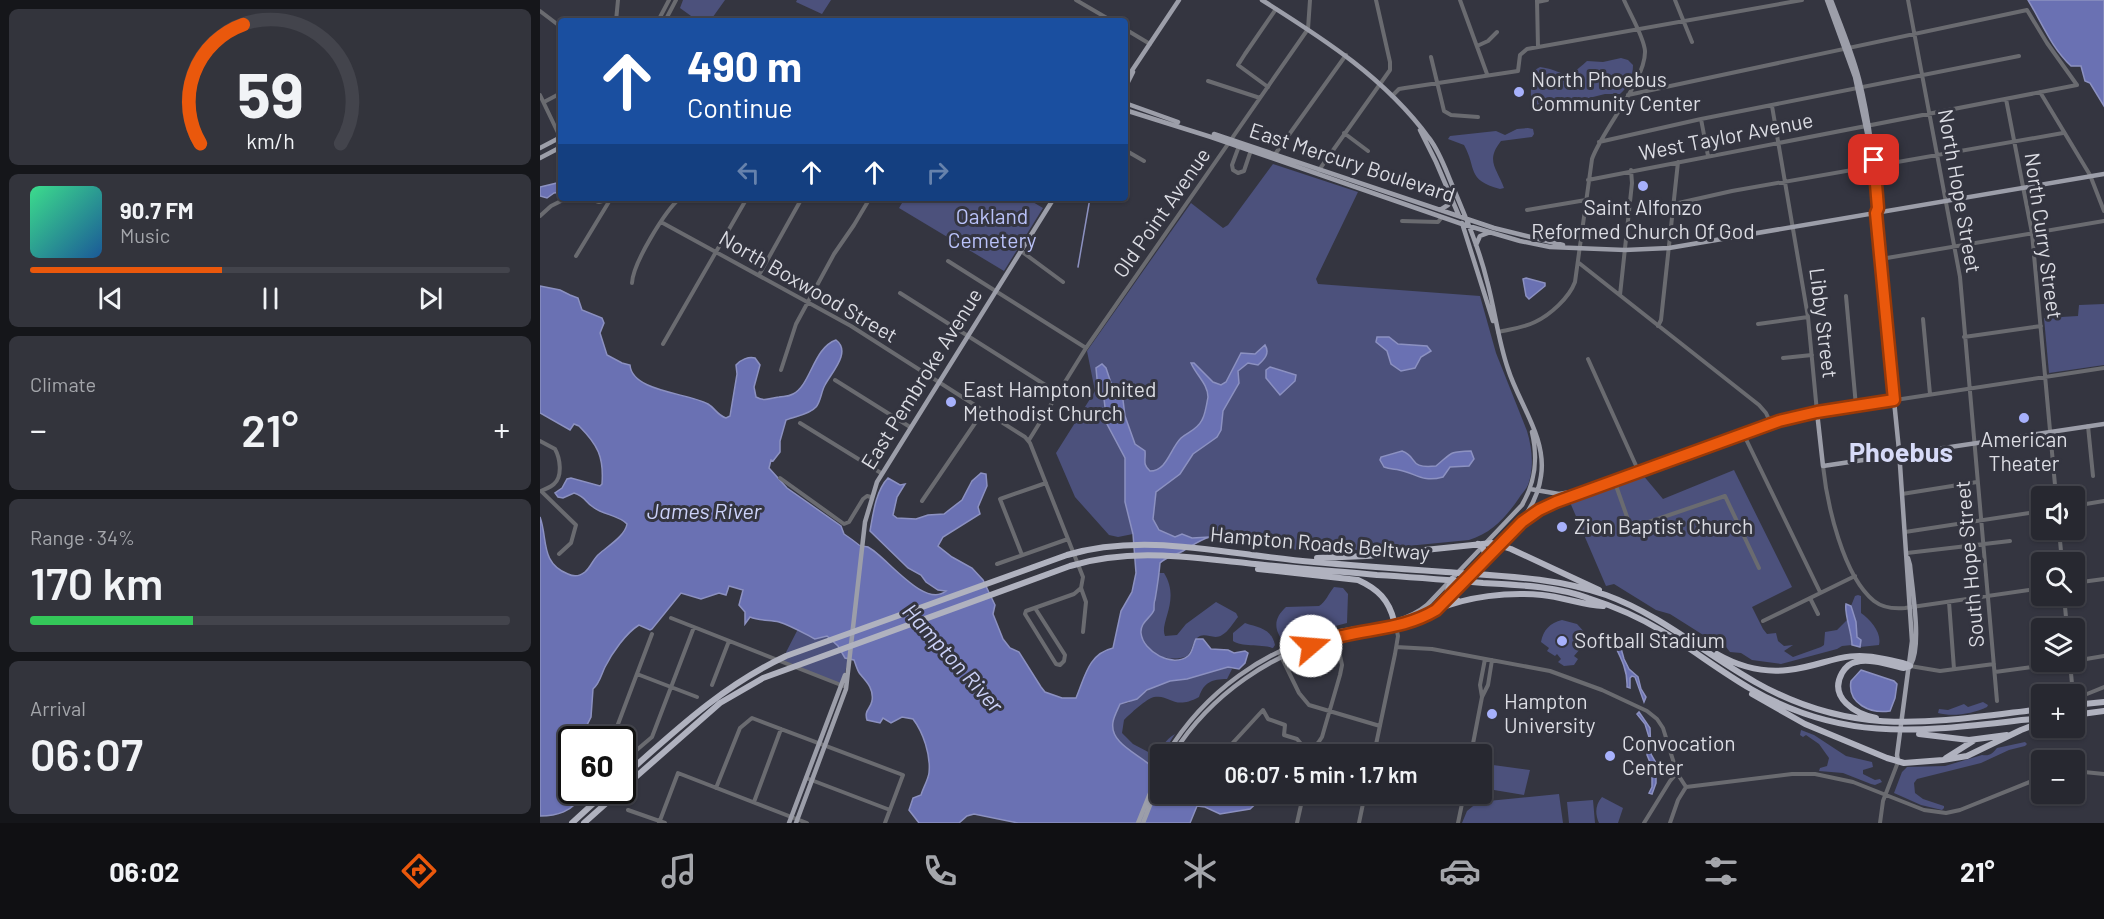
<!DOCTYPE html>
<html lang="en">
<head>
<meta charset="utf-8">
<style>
  :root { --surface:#272830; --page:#33343c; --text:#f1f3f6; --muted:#a4a6ab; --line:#43444c; --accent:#ea580c }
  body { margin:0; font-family:Barlow,sans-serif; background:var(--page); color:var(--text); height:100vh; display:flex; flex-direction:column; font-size:22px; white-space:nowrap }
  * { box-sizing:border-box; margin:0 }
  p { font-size:20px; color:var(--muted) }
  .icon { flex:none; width:33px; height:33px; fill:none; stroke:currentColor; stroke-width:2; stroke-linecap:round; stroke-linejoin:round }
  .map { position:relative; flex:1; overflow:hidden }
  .details { display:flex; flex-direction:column; gap:9px; padding:9px; background:#15161a; width:540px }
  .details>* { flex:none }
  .hud { position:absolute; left:18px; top:18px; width:570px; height:183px; border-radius:6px; box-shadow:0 2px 4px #0004,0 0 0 2px var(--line); background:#1a4fa0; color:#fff; overflow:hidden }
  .buttons { position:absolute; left:1491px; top:486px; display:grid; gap:12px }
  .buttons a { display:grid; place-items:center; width:54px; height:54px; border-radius:6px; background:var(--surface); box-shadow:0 2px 4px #0004,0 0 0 2px var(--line); font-size:30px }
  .speed { position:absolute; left:18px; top:726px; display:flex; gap:12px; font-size:30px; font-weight:700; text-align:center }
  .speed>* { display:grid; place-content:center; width:78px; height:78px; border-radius:50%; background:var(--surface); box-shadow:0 2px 4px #0004,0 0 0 2px var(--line); line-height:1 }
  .speed .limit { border:3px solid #111; border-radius:9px; background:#fff; color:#111 }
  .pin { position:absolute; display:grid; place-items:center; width:51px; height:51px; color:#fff; margin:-26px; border-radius:12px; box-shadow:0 3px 9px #0006 }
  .me { position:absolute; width:66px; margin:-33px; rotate:72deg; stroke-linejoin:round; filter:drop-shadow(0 0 4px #0008) }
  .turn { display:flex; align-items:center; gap:21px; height:126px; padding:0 30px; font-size:27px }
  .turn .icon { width:78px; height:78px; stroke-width:2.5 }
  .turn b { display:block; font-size:42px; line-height:51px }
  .lanes { display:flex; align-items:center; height:57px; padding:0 30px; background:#0003; justify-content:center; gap:30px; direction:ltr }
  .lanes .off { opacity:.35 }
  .big { font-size:45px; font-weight:600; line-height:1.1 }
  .details .tile { flex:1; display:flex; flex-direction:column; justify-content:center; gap:9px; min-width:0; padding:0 21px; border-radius:9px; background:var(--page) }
  .details .dial { align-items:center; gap:0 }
  .dial svg { height:156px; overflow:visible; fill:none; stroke:var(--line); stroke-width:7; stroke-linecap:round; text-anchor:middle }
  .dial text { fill:var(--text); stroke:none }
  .song { display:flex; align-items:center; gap:18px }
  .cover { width:72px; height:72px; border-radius:9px; background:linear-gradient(135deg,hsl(150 70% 55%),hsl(210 70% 35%)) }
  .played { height:6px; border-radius:3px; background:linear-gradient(90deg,var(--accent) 40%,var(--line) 40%) }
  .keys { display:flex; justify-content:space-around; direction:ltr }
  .heat { display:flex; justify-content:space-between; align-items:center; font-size:33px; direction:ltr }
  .charge { height:9px; border-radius:4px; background:linear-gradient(90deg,#34c759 34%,var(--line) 0) }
  .trip { position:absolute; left:610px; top:744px; width:342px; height:60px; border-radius:6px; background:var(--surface); box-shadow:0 2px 4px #0004,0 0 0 2px var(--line); font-weight:600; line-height:60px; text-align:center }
  .menu { display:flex; height:96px; justify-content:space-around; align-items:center; background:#101013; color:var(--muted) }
  .menu .icon { width:42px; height:42px }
  .menu .current { color:var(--accent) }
  .menu b { font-size:27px; color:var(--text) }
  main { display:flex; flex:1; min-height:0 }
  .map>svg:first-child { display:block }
  .green { fill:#4c517c }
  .water { fill:#6a71b3; stroke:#8c91c1; stroke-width:1.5 }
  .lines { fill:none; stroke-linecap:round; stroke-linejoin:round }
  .stream { stroke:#8c91c1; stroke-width:1.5 }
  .minor { stroke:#6a6b70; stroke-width:4 }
  .major { stroke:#9c9ea9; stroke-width:4.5 }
  .highway { stroke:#b0b2bf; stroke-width:6 }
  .route-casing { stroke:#983908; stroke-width:15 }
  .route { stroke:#ea580c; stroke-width:10 }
  .poi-dot { fill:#a7b1fc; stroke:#343540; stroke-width:2 }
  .labels { text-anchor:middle; stroke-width:6; stroke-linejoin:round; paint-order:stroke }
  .poi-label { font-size:21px; fill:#dbdce3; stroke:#343540; text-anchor:start }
  .street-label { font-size:21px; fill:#dbdce3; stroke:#343540 }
  .park-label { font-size:21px; fill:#bac2f9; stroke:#343540 }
  .water-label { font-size:22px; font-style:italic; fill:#ccd2f8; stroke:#343540 }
  .district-label { font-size:27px; font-weight:bold; fill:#d7dbf8; stroke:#343540 }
</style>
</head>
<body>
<main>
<section class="details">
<div class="tile dial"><svg viewBox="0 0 100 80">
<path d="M14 69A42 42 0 1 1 86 69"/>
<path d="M14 69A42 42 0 0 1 36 8" stroke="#ea580c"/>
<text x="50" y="56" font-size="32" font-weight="700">59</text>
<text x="50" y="72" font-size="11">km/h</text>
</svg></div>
<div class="tile">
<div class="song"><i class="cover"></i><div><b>90.7 FM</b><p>Music</p></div></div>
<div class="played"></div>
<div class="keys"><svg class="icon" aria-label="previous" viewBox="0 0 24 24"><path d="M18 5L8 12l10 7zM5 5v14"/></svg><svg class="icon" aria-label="pause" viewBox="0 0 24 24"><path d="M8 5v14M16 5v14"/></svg><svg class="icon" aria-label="next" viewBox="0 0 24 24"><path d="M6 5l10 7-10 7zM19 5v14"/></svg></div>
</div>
<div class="tile"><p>Climate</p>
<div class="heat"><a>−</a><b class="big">21°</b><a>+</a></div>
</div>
<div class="tile"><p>Range · 34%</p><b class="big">170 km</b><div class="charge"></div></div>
<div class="tile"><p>Arrival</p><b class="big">06:07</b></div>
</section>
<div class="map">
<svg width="1564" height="823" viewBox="0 0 1564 823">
  <rect width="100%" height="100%" fill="#343540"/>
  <path class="green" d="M143 0H185L170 21H158L140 8Z
    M257 0H291L282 14 256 2Z
    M1081 58 1088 60 1093 65C1093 77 1089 86 1080 94H1065L1041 100 1001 105 994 104C990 98 991 95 991 88 990 77 989 73 1000 67 1028 71 1022 84 1047 61L1063 62Z
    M988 128 993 129 994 134 992 137 961 141C945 161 957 168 964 188L960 189C926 180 937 168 924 145L908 139 910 136 956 131 965 135 977 129Z
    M733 164 818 192 776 279 778 284 940 296 956 353 987 431C992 448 994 465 989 482 987 489 983 492 979 498 966 517 952 533 929 540L826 550H757L706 539 683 537 638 538 619 530 592 524 593 534 578 537 569 535 535 497 516 453 555 391 547 351 651 203 683 228 688 225Z
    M365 198H486L503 208 464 271 359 208Z
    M1564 304V365L1509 373 1504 318 1538 316 1539 305Z
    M1194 470 1252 587 1212 607 1223 629 1227 634 1236 633 1238 641 1244 646 1253 645 1244 651 1253 657 1281 647 1284 645 1285 632 1297 630 1308 619 1312 645 1302 646 1297 649 1241 664 1212 660 1201 653 1190 652 1182 642 1168 638 1130 614 1116 610 1074 584 1066 586 1029 500 1102 474 1123 499Z
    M619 573H624C641 600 619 623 625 636L637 635 646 624 676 602 696 613 698 617C694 622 688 632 682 635 673 641 664 630 656 639 652 644 652 651 647 656 628 664 600 653 601 629L614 608Z
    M794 587 803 588 808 594 807 623 780 630 744 642C733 629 734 618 746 607L779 606C785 603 789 593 794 587Z
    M1318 595 1321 596V613C1331 620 1342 633 1339 645L1320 647 1321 640 1317 637 1311 606 1315 596Z
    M1022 620 1037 624 1047 635 1044 639 1047 641 1034 656 1038 659 1034 665 1024 666 1018 662 1021 659 1017 654 1015 656 1007 651 1009 648 1001 642C1003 630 1010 623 1022 620Z
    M705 623C719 628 731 628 735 645L733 648C721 644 701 647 693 641V633Z
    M258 629 272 638 287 636 296 644 308 660 302 686 241 662Z
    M688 667 692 669 687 679C672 679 664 682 659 697 633 711 631 694 614 697 606 699 590 714 584 720L582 733 593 744 612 754C622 750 625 739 635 734 627 745 622 759 612 767 598 758 569 741 573 722 575 716 578 709 580 704L588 703 617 685 630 681 647 679Z
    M1443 702 1448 705 1447 707C1433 714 1412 717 1398 713L1399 709 1408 710 1424 704 1428 707Z
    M1261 730 1274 735 1306 756 1332 762 1333 767 1323 770V774L1335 780 1340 779 1342 782 1335 785 1331 784 1303 773 1279 771 1280 768 1287 766 1289 758 1279 744 1266 735 1263 737 1260 735Z
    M1485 742 1487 744 1485 746 1469 750 1441 763 1377 779 1374 783 1375 793 1383 799 1404 806V808L1402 810 1381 805 1354 793 1362 772 1367 767 1405 766 1442 755C1450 756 1452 754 1457 748Z
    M953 765 990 770 984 795 948 789Z
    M1019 794 1023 823H922L927 811 938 802Z
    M1062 797 1083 808 1078 823H1059C1055 814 1055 805 1062 797Z
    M1053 800 1055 823H1029L1027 802Z"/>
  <path class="water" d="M1488 0H1564V106L1550 83 1545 81 1541 66H1531C1511 47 1502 23 1488 0Z
    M21 182V192L14 193 7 198 0 196V187Z
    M986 278 1005 283V286L989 299 986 296 983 279Z
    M0 286 20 290 30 295 38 298 42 310 62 318 64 323 60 333 67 355 82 363 90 365C92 392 149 393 168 404 175 408 177 415 186 418L190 416 197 374 196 365C200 360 209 356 215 358L220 365 214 387 216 397C225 402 230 398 239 397 244 396 248 397 253 394 271 385 273 348 296 340 312 352 291 373 285 385 281 392 281 401 276 407 269 415 255 416 246 420L240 441V452L233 461 231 460 229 468 247 488 301 526 304 534C310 538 314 541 319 545 322 547 326 546 328 547 346 556 384 609 406 591L398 590 386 582 381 575 368 568 330 531C333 514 336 490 348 478L360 485 365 484 357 497 353 515 357 518 376 519 388 515 404 514 422 500 432 481 441 473 446 474 447 486 438 507 440 514 403 537 398 546 412 557 432 568 443 580 455 605 453 614 463 639 470 648 479 652 501 687 505 692 522 698H536C545 677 548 654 573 648L581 611 592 592 596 573 593 534 585 502V458L567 424 564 399 558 389 556 368 562 364 566 368 574 392 583 400 585 416 595 444 605 451C606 460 602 464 610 471 627 471 630 449 641 438 648 432 657 430 662 420 665 415 667 403 668 397 668 384 656 375 651 363H654L673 382 681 385 686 382 701 353 715 354 725 345C730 353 725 359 718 365L708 363 698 371 699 383 683 411 681 430 677 437 653 454 640 474 616 492 613 519 619 530 635 537 642 534 652 538 670 537C659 540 652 546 643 551 634 556 626 557 620 563 619 576 617 588 615 600 614 601 614 609 614 610 611 618 600 622 601 633 603 652 633 668 648 656 653 652 653 644 656 639H663L671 649 688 650 694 653 705 651 708 653 705 663 699 669 688 667 647 679 630 681 607 690 597 699 580 704C578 709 574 716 573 722 569 744 601 755 612 767 619 775 621 783 621 794H637L643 797 645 794H722L723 797 710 809 680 814 665 807 657 806 650 823H478L434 814 427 816 419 823H379L369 810 373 798 381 795C383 788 388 780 389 773 391 755 383 732 373 719L362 717 351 723 343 718 340 723 327 720C324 710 330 710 332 701 334 689 327 682 320 674 317 670 316 665 314 660L305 658 298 646 287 636 275 639C263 633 252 626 239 622 230 620 220 621 210 617L205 624V612L199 605 203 590 189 586 186 595 179 593 161 599 141 593 112 629 110 630 99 625C86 633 72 653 65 667 61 675 60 683 53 689L51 717 40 739 32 740 31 775 29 782 32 790 35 791 39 795C35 812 15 816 0 816V517C8 539 0 563 28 574 34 577 40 576 45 572 51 567 53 559 59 554 68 546 85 536 87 524 79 515 63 515 53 507 44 501 46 497 34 493L23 498 18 497 15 493 22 488 27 479 31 478 60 486 62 484C64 457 58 445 39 426L34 424 30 430 0 413Z
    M837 337H849L858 344 887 346 891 351 881 357 875 368 861 371 851 364 847 351 836 342Z
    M730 367 756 375 755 381 740 395 726 378V370Z
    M862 451C879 457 867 469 896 466 913 452 908 452 931 451L934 459 929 466 910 467 903 477C882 483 876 473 859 470 853 469 849 469 844 467L840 460 841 457Z
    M1306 604 1311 606 1316 622 1317 637 1321 640 1320 647 1312 645C1312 632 1304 614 1306 604Z
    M1077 634 1084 659 1089 669 1098 677 1101 689 1106 697 1104 702 1095 677 1092 676 1090 678V688L1087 687C1088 670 1080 656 1073 642L1074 636Z
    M1321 670 1354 681 1357 684 1355 698 1350 711C1331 714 1307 704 1311 681Z
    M1099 712 1110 728 1111 754 1116 763V783L1112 794 1109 793 1112 787V767L1107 755 1109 737 1105 724 1097 714Z"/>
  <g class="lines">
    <path class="stream" d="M538 267 550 198"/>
    <path class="minor" d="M536 0 572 21
      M920 0 947 74
      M997 0 998 47
      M1135 0 1152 42
      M1368 0 1420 277 1457 701
      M997 2 1007 0
      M0 11 21 27
      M76 21 78 0
      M118 21 129 0
      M125 21 136 0
      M585 29 610 44
      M937 46 948 41 957 32
      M891 57 904 111 911 115 938 117
      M668 81 720 98
      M728 87 698 65 705 54 736 9
      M1500 92 1550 175 1564 211
      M0 95 21 139
      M852 96 859 89 865 88 978 71 980 55 987 49 1262 0
      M1466 99 1492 233 1516 496
      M4 102 21 93
      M1232 106 1268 317 1277 412 1564 368
      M1161 119 1168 156
      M804 133 828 151
      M1059 142 1161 119 1479 56
      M699 146 692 165 693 170 698 173 704 171 711 150
      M585 150 604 161
      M733 157 806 55
      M779 170 850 70V62L836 0
      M1048 180 1537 85 1507 43 1487 10 1088 95
      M47 198 59 202 73 198
      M1134 204 1192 191 1523 133
      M987 210 1046 200
      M0 216 11 206 27 198
      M862 221 898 222 902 217
      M121 222 311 326 485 437 490 443 543 577 541 588 546 602 543 632
      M481 251 523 282
      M36 256 70 200
      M1341 259 1564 221
      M408 261 546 348
      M1039 263 1219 405 1226 413 1231 424
      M219 275 262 198
      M92 283C93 263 125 211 140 198
      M360 293 518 393
      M1080 295 1092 183 1091 170
      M1306 296 1316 406
      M1383 319 1390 394
      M1218 324 1268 317
      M1118 326 1121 320 1138 162
      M958 332C970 329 983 328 995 322 1010 315 1029 298 1035 282L1052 159C1062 130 1106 80 1105 51 1104 37 1090 14 1084 0
      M1424 337 1501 326
      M123 344 207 198
      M1243 358 1272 355
      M1048 359 1098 470
      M241 370 256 324 294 254 314 225 330 198
      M295 380 370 427
      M260 423 341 473
      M1548 426 1553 476
      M1203 433 1280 592
      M489 440 546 348 768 29 770 0
      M0 441 15 449C20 458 23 476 14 484 11 487 5 489 1 491
      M1283 466C1287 504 1303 576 1334 601 1343 608 1354 609 1365 608L1502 588
      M240 478 304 524 309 522 323 499 327 496 331 497
      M1074 480 1091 528 1185 496 1219 568
      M1 491 36 525 31 543 19 554
      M1362 494 1437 482
      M382 501 444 410
      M1534 506 1564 501
      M1519 530 1522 562
      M1365 532 1502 511
      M1367 553 1470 541
      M482 555 460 499 506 483
      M457 564 528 539
      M1534 583 1564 579
      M1524 596 1527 628
      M1270 598 1278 614
      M1409 602 1414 669
      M495 608 525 655 524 661 520 665 516 664 485 614 486 611 534 594 541 588
      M131 618 306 687
      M1223 621 1315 576
      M856 647 892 649 1010 671 1062 690 1107 711 1117 719 1123 728 1137 773 1146 787
      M739 652 759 693 769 705 840 726
      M1534 661 1564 656
      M1530 662 1532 684 1538 692 1547 694 1564 687
      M1370 666 1400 671 1454 664
      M1455 672 1528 662
      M97 674 157 697
      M172 685 189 641
      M942 697 940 685 945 659
      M72 740 112 634
      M82 753 92 754 112 737 154 627
      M698 754 689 747 723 710 728 719 745 725 744 735 757 739 767 751
      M762 754 778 743 782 737 800 675 802 665 796 637
      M834 754 855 654 858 636 856 627
      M931 754 942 697 948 685 952 660
      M1534 771 1564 774
      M266 778 350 810
      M1146 787 1252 774H1275L1313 782 1384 810 1406 813 1420 810 1502 777
      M176 788 200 728 212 718 363 775 345 823
      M214 802 241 729
      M88 810 125 823
      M119 823 138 773 267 823
      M757 823 761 805
      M819 823 825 794
      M918 823 924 794
      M1104 823 1130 781 1137 773
      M1130 823 1138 800 1146 787
      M1340 823 1343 801 1358 762"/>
    <path class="major" d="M722 0C784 39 845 78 889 138 900 152 906 171 913 187 926 218 939 248 947 281 955 310 958 340 968 369 979 404 1007 438 1001 476 996 514 966 538 941 564
      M1287 0 1315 77 1327 133 1359 450 1372 641 1357 755 1358 762
      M1291 0C1301 26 1312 52 1319 79 1330 122 1334 165 1338 208L1336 213
      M585 81 639 0
      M585 88 593 72
      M585 103 638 122
      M585 110 671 137 922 224 980 241 1010 247 1085 250 1129 248 1564 174
      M880 130 896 162 919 216
      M674 134 954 228 1023 245
      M0 148 21 137
      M0 158 21 147
      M900 210 908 205 911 198
      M922 223 953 321
      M936 245 940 236 948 233
      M990 489 1019 494 1048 489 1231 424 1277 412 1283 466 1564 424
      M986 519 1004 506 1038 494
      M1368 558 1370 565C1372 588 1382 645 1371 664
      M627 754C663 693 726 647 796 632 827 625 862 626 887 605L982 505C996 481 998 458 992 432
      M633 754C670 695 733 651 801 636 830 629 860 630 886 616 904 606 918 587 933 572
      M249 823 305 675
      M256 823 306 689 325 522 337 482 514 198
      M598 823 621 766
      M603 823 621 777"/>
    <path class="highway" d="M777 558 827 556 952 543 971 549 1059 590
      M718 569 818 580C838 589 849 600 854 621
      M935 571 945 553 943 548 938 544
      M912 579 907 593 911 599 917 600
      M896 610C928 596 968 592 1002 595 1023 597 1043 605 1063 606
      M1177 654C1198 666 1223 673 1248 670 1286 666 1303 649 1344 659 1353 661 1362 662 1370 666
      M1212 694 1265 724 1347 758 1364 763 1403 760 1427 756 1481 730 1502 722
      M1534 705 1564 702
      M1534 715 1564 711
      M1336 718C1316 714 1288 698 1302 673 1305 668 1310 663 1316 662 1330 658 1350 665 1364 668L1370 666
      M1379 734 1429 740 1467 735
      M1406 758 1433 741
      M82 778C135 731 182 686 246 656L527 555C608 531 692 556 774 562 818 566 862 569 906 572 960 576 1015 577 1066 595 1121 615 1165 654 1215 682 1315 739 1394 722 1502 709
      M82 789 180 703 223 678 530 566C591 548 645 557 706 563 750 568 793 571 837 575 872 577 908 580 943 583 978 585 1014 586 1048 598 1073 606 1099 617 1122 631 1152 649 1180 671 1211 689 1311 747 1393 729 1502 718
      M32 823 68 790
      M44 823 81 790"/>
  </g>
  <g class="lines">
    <defs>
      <path id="route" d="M771 646C781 642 791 638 802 636 835 628 866 628 896 610L982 522 999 510 1016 502 1239 421 1277 412 1354 400 1336 213 1338 208 1334 160"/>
    </defs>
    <use href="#route" class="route-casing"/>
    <use href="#route" class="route"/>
  </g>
  <g class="poi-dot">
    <circle cx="979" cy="92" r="6"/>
    <circle cx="1103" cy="186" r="6"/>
    <circle cx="411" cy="402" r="6"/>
    <circle cx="1484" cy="418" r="6"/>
    <circle cx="1022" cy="527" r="6"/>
    <circle cx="1022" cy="641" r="6"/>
    <circle cx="952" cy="714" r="6"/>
    <circle cx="1070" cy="756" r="6"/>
  </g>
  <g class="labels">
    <g class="poi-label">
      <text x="991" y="87">North Phoebus<tspan x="991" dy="24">Community Center</tspan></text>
      <text x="1103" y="215" text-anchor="middle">Saint Alfonzo<tspan x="1103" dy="24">Reformed Church Of God</tspan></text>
      <text x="423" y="397">East Hampton United<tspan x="423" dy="24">Methodist Church</tspan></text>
      <text x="1484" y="447" text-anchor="middle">American<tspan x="1484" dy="24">Theater</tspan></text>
      <text x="1034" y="534">Zion Baptist Church</text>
      <text x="1034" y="648">Softball Stadium</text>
      <text x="964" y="709">Hampton<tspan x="964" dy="24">University</tspan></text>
      <text x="1082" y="751">Convocation<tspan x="1082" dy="24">Center</tspan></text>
    </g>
    <g class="street-label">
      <text transform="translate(1186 137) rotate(-11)" y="7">West Taylor Avenue</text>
      <text transform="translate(812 163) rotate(18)" y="7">East Mercury Boulevard</text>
      <text transform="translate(1419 191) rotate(80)" y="7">North Hope Street</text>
      <text transform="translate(622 213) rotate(-55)" y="7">Old Point Avenue</text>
      <text transform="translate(1503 236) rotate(82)" y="7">North Curry Street</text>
      <text transform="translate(268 287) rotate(30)" y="7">North Boxwood Street</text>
      <text transform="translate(1283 323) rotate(83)" y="7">Libby Street</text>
      <text transform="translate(382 379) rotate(-58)" y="7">East Pembroke Avenue</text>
      <text transform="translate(780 544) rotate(5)" y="7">Hampton Roads Beltway</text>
      <text transform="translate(1430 564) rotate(-95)" y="7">South Hope Street</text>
    </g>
    <g class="park-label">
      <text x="452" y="224">Oakland<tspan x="452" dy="24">Cemetery</tspan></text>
    </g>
    <g class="water-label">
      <text x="164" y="519">James River</text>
      <text transform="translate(413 658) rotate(48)" y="8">Hampton River</text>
    </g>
    <g class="district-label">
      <text x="1361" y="462">Phoebus</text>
    </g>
  </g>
</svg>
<div class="buttons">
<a><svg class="icon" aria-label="sound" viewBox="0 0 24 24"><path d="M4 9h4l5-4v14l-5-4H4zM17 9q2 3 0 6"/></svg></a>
<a><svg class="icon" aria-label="search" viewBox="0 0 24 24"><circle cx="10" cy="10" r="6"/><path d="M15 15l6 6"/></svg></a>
<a><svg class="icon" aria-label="layers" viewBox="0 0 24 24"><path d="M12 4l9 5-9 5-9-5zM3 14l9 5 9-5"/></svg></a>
<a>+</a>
<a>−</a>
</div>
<div class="speed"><div class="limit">60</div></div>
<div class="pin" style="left:1334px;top:160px;background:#d93025"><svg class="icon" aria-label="arrive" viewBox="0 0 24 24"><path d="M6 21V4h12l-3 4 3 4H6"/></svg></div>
<svg class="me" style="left:771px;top:646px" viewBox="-20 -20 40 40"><circle r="19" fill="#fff"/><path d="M0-13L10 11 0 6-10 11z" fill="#ea580c"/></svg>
<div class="trip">06:07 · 5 min · 1.7 km</div>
<div class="hud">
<div class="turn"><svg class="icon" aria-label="ahead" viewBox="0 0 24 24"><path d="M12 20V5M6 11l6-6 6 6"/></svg><div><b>490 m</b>Continue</div></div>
<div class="lanes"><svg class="icon off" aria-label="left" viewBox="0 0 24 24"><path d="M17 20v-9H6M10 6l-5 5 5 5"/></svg><svg class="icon" aria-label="ahead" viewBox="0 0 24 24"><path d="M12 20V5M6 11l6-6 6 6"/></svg><svg class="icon" aria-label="ahead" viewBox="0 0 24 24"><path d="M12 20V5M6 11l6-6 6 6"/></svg><svg class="icon off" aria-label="right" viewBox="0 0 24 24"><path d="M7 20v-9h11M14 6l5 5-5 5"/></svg></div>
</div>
</div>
</main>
<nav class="menu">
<b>06:02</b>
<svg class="icon current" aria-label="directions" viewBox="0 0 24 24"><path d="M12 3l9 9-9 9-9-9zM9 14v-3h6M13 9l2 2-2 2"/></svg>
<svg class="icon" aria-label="music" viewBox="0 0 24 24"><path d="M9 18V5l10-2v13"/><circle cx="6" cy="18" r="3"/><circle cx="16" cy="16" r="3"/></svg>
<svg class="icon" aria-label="phone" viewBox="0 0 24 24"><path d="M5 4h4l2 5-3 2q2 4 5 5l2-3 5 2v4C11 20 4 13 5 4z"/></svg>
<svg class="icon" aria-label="climate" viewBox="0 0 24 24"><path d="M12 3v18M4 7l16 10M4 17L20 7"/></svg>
<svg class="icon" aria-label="car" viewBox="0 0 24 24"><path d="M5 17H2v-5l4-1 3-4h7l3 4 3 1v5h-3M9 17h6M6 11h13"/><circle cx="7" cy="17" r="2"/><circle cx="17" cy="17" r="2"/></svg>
<svg class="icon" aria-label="filters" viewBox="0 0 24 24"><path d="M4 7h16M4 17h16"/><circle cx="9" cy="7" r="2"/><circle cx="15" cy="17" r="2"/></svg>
<b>21°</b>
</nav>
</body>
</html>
